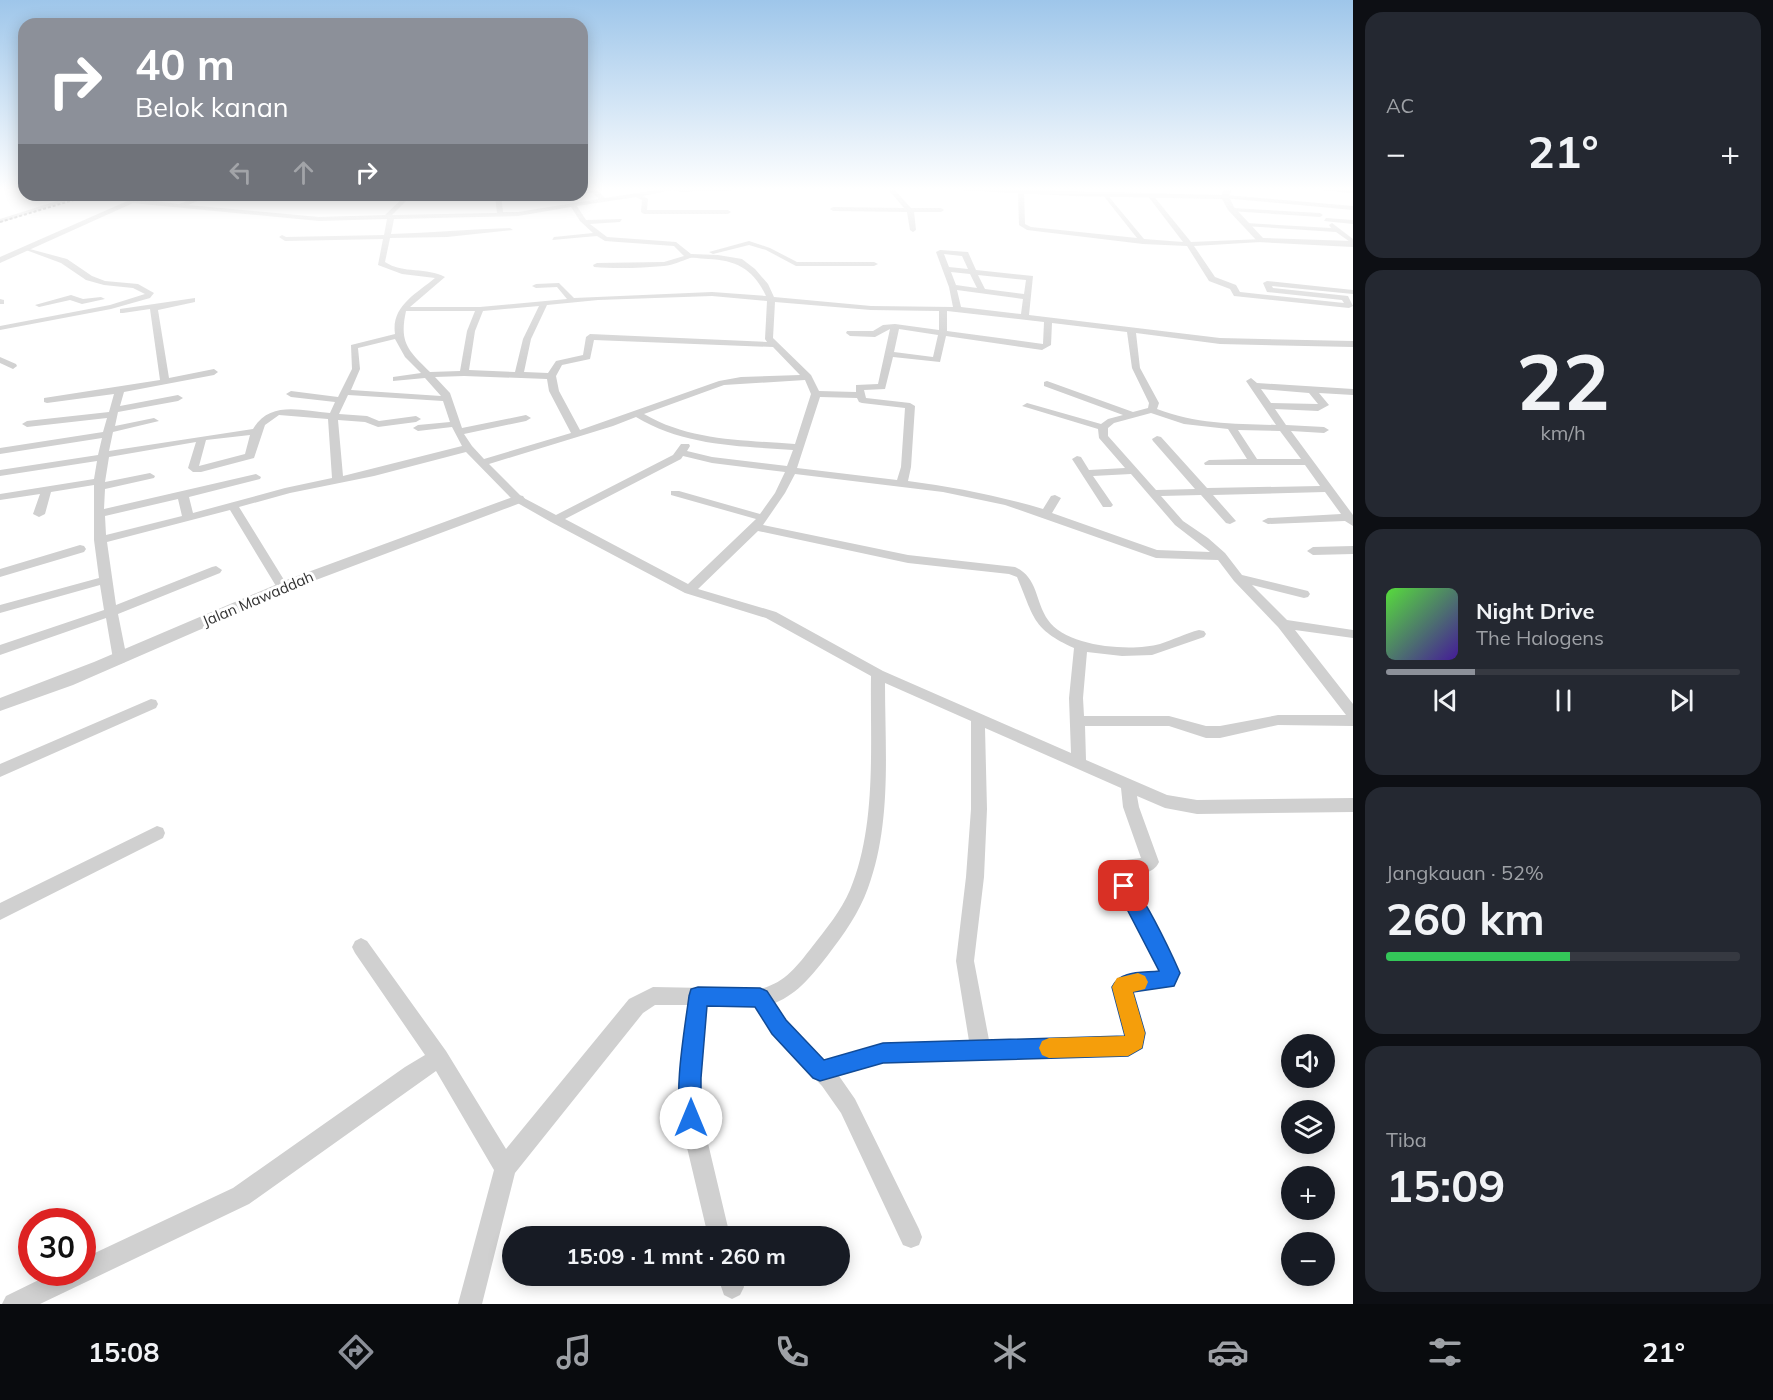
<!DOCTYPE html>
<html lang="id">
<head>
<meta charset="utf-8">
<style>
  :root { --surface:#171b24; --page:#242831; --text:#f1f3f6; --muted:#9ea1a6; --line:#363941; --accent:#8c9099 }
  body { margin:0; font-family:Mulish,sans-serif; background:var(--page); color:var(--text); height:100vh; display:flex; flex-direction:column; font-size:22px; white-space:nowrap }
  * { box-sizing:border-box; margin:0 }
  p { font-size:20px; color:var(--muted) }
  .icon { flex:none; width:33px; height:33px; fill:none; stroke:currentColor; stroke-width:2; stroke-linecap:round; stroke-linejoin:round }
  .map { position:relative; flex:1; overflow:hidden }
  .panel { display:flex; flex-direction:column; gap:12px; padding:12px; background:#0d0f14; width:420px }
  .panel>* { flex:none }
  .banner { position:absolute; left:18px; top:18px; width:570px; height:183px; border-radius:18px; box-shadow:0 3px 15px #0003; background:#8c9099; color:#fff; overflow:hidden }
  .controls { position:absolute; left:1281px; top:1034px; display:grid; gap:12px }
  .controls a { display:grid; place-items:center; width:54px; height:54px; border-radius:50%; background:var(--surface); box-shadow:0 3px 15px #0003; font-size:30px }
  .speed { position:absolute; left:18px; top:1208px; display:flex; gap:12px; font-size:30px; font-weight:700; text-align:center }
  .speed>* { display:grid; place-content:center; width:78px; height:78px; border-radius:50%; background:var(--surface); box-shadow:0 3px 15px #0003; line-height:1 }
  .speed .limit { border:9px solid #d22; background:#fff; color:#111 }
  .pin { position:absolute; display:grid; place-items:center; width:51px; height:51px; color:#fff; margin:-26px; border-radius:12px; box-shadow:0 3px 9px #0006 }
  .me { position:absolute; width:66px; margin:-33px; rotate:0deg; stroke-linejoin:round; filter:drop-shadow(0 0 4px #0008) }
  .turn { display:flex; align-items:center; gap:21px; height:126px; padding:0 18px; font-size:27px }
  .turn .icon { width:78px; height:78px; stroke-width:2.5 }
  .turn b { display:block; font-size:42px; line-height:51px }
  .lanes { display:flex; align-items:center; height:57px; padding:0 18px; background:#0003; justify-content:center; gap:30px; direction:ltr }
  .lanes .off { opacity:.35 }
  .big { font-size:45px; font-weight:700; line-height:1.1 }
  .panel .card { flex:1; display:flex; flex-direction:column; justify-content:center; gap:9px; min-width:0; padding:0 21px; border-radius:18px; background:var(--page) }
  .panel .dial { align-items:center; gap:0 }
  .dial b { font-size:78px; line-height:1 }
  .song { display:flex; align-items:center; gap:18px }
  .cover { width:72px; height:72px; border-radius:9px; background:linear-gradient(135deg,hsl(110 70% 55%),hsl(260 70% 35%)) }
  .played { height:6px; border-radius:3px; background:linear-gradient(90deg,var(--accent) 25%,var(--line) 25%) }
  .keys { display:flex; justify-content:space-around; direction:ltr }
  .heat { display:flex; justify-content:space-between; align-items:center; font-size:33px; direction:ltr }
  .charge { height:9px; border-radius:4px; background:linear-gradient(90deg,#34c759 52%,var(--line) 0) }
  .trip { position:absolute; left:502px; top:1226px; width:348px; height:60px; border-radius:30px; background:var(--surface); box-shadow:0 3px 15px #0003; font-weight:700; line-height:60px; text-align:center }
  .dock { display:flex; height:96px; justify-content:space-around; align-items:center; background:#090b0e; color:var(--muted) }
  .dock .icon { width:42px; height:42px }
  .dock .selected { color:var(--accent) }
  .dock b { font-size:27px; color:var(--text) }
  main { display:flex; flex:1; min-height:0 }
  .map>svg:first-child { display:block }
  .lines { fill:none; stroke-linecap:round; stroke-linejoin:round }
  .minor { fill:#d0d0d0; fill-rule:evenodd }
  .tertiary { fill:#d0d0d0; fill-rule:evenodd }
  .rail { stroke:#888; stroke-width:2; stroke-dasharray:3 2; stroke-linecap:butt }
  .route { fill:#1a73e8; stroke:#114b97; stroke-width:1.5 }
  .slow { fill:#f59e0b }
  .labels { text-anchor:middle; stroke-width:6; stroke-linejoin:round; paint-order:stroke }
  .street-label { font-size:15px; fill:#333; stroke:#fff }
</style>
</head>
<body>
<main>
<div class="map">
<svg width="1353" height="1304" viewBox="0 0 1353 1304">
  <rect width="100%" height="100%" fill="#fff"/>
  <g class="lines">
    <path class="minor" d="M0 188H4L0 190Z
      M670 188 677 189 643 196 648 199 647 210H728L731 212 728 214H644L641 212 642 200 636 197 577 206 586 220 622 219 620 222 590 224 607 237 676 242 691 254 718 255 742 259 755 269 768 284 774 297 871 306 953 307 949 287 936 252 940 250 968 252 976 270 1033 276 1029 315 1220 338 1353 341V347L1220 344 1136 333 1140 368 1159 403 1157 409C1196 424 1235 424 1276 425L1246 381 1251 378 1257 383 1353 389V395L1319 393 1329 405 1318 411 1275 409 1286 425 1324 427 1329 430 1324 433 1291 431 1353 515V526L1345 521 1268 524 1262 521 1268 518 1341 514 1325 492 1213 495 1236 521 1230 524 1226 523 1201 495 1161 496 1183 521 1208 538 1225 553 1242 575 1308 591 1310 594 1308 597 1304 598 1252 585 1287 620 1353 630V638L1295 630 1353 704V726L1278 725 1220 738H1206L1169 726H1085L1086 760 1167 795 1197 800 1353 798V812L1197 814 1165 808 1137 796 1139 807 1159 862C1153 875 1140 873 1127 874L1149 912 1179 973 1174 985 1133 992 1145 1033 1142 1048 1128 1056 883 1063 839 1076 855 1099 919 1229 922 1237 919 1245 911 1248 903 1245 841 1113 822 1086 772 1034 755 1007 707 1006 700 1078 702 1118 730 1236H708L680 1118V1078L688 1005H655L643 1013 515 1173 482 1304H458L494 1170 436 1071 249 1204 40 1304H2L6 1296 55 1272H82V1259L233 1188 405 1067 425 1055 355 953 352 947 355 941 361 938 367 941 446 1051 506 1149 629 999 653 987 760 989C785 983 797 966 812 947 826 929 841 911 850 890 877 826 870 744 871 676L766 618 685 593 551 522 514 501 466 452 374 476 290 493 239 507 289 588 283 592 279 591 230 510 107 542 116 605 212 567 216 566 222 570 220 573 118 614 127 659 125 662 120 664 113 659 106 618 0 655V645L104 610 100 585 0 613V605L99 578 94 540V485L51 492 45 514 39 517 33 514 40 494 0 500V494L94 479 97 461 0 476V470L98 455 102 438 0 454V448L103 432 107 418 27 427 22 424 27 421 109 412 114 394 47 403 44 402V398L160 380 150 309 123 313H120V309L195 298V302L158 310 169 378 214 369 218 372 214 375 124 392 120 406 178 395 183 398 178 401 118 412 115 426 154 418 159 421 113 432 109 451 253 429C270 400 302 411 330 413L335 402 291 397 286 394 291 391 338 397 352 369 351 345 395 334C391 306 416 294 435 278L402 274 378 265 383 239 285 241 279 237 282 235 286 237 384 235 387 219 319 221 132 203 107 195 179 204 203 195H212L188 205 319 217 385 215 406 195H412L392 215 497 213 495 195H501L503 212H518L599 199 593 193H582V189L597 190 605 198ZM571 207 580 221 593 233 554 237 552 240 597 236 605 241 674 246 684 256 664 262 597 263 593 265 594 267C616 269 642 268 664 266 674 265 681 261 690 258 695 257 703 259 708 259 737 260 754 270 766 296L712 292 574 298 559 283 536 284 532 286 536 288 557 287 567 299 480 307H410L445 277C427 267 403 274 385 262L390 238 447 237 513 230 510 228C470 229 431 233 391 234L394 219 518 216ZM944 254 962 256 968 269 949 267ZM951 272 970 274 977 288 956 285ZM978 275 1026 280 1024 294 985 289ZM957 290 1023 299 1021 314 961 307ZM712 296 767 301 765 339 767 342 590 334 586 337 583 355 556 361 548 373 524 372 531 339 547 305 598 300ZM775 302 871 310 939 311V330L895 324 883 325 873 331H847L846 333 850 336 875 337 890 329 878 384 856 385V392L819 391 811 375 773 338ZM539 306 523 339 515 372 469 370 475 331 483 311ZM406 311H475L467 331 460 371 430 372C408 350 399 343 406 311ZM947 311 1044 322 1043 344 947 331ZM1052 323 1127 332 1132 368 1149 403 1148 408 1133 412 1047 381 1044 382V386L1123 415 1108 419 1101 424 1027 403 1022 406 1098 429 1099 438 1125 468 1089 470 1081 457 1077 456 1072 459 1103 507H1111L1113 505 1093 476 1131 474 1175 525 1210 552 1157 550 1052 513 1061 498 1055 495 1051 496 1043 509C999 496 954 487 908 481L911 467 915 406 910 403 866 398 864 390 885 389 893 357 940 362 946 336 1042 350 1051 345ZM899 329 938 335 933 357 894 352ZM395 339 405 357 421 373 393 377V381L425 378 441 396 351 390 360 369 358 348ZM594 340 773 347 800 375 741 377 719 381 580 430 559 391 556 376 562 365 590 359ZM464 376 547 379 549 391 571 433 484 459 472 446 464 434 526 421 531 418 526 415 462 428 450 393 435 377ZM805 380 811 394 795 444C743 440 690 441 644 414L724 385ZM1261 389 1309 393 1318 404 1271 403ZM348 395 443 401 450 422 418 425 413 428 418 431 452 427 462 446 343 476 338 420 365 422 378 427 416 422 421 419 416 416 379 421 367 416 339 414ZM820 397 857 398 859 402 862 403 905 408 901 467 897 480 797 468ZM1151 413 1184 424 1228 429 1247 459 1209 460 1204 463 1205 465H1305L1320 486 1207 488 1161 437 1157 436 1152 439 1153 441 1195 489 1156 490 1108 436V428L1114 423ZM279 415 328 419 332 478 285 488 193 513 189 497 260 479 261 477 256 474 104 509 105 489 154 478 155 476 150 473 105 482 109 457 196 442 188 468 193 472H201L254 458 265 425ZM636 417C684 446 738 446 793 450L787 466 712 457 687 451 690 446 689 444H681L673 455 556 515 522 497 489 464 613 426ZM1238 430 1280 431 1301 459H1257ZM250 435 245 454 199 466 206 440ZM683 456 712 463 785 472 775 493 760 514 679 491H671V495L756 519 688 584 565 519 681 459ZM795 474 943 492 1005 505 1156 558 1218 560 1234 581 1278 627 1346 715H1278L1220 726H1206L1169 716H1084L1083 698 1087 652 1122 656 1152 655 1204 637 1206 634 1204 631 1199 630C1186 633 1173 640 1160 644 1131 652 1066 647 1048 620 1035 601 1038 577 1015 567L908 555 763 525 785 493ZM178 499 182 516 106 535 105 516ZM758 531 908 563 1009 574 1017 577C1034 617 1032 629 1074 648L1069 698 1071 753 883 671 776 612 698 589ZM885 683 971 721V809L966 877 956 961 969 1041 883 1043 824 1060 786 1020 775 1003C799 993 812 975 828 955 844 934 859 913 868 888 892 823 885 750 885 683ZM985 728 1121 788 1123 807 1141 858 1108 862 1106 867 1159 971 1124 975 1117 978 1113 987 1125 1036 989 1040 974 961 984 877 987 809Z
      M887 188H893L911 208H941L944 210 941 212H914L916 230 913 232 910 230 907 212 833 211 830 209 833 207 904 208Z
      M1316 188 1353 189V193L1319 190Z
      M1021 190 1024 192 1025 224 1031 227 1137 238 1102 194 1105 192 1144 239 1183 242 1147 195 1152 194 1191 242 1263 239 1261 242 1194 246 1215 277 1236 285 1240 292 1344 303 1342 300 1267 292 1263 283 1267 281 1353 290V294L1272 286 1273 288 1348 296 1353 306 1349 308 1234 296 1230 289 1209 281 1187 246 1143 244 1027 230 1019 225 1018 192Z
      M76 195H85L0 223V219Z
      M1225 195 1353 206V210L1223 198Z
      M1232 208 1320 213 1323 215 1320 217 1230 211Z
      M1326 218 1353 220V224L1324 221Z
      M1246 223 1331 228 1329 225 1332 223 1353 239V244L1336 232 1244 226Z
      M749 241 770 248 797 262H874L878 264 874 266H796L766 250 749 245 713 254 709 252Z
      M26 248 67 259 92 276 105 281 138 284 154 293 150 298 111 309 0 330V326L110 305 145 294 133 288 104 285 86 280 61 263 26 250Z
      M71 295 83 299 101 297 105 299 82 304 70 300 39 307 35 305Z
      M0 299 4 300V304H0Z
      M0 357 16 364 17 366 13 369 0 363Z
      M80 545 84 546 86 549 84 552 0 577V569Z
      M1353 546V554L1313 555 1307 551 1313 547Z
      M151 699 156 700 158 704 156 708 0 777V764Z
      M157 826 163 828 165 833 163 838 0 920V903Z
      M717 1275H741L744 1287 740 1295 732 1299 724 1295Z"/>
    <path class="tertiary" d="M666 188H743L739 190 680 192Z
      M953 188 1222 195 1224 188H1232L1229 197 1234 207 1263 238 1353 241V247L1258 242 1228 210 1222 199 1073 196 957 190Z
      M141 195H151L0 263V257Z
      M518 495 523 496 525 499 523 502 300 586 73 685 0 711V698L94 662 289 579Z"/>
    <path class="rail" d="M0 222 90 195"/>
  </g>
  <linearGradient id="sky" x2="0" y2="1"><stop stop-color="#9ec6ea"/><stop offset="0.51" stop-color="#fff"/><stop offset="1" stop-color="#fff" stop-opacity="0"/></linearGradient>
  <rect width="1353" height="370" fill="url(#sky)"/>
  <path class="route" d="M1124 878C1139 883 1172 955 1180 973L1174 986 1133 992 1145 1033 1142 1048 1128 1056 883 1063 820 1081 813 1078 772 1034 755 1007 707 1006 701 1078V1118L698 1125 691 1129 683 1125C672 1099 685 1027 689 996L691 989 698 987 760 988 767 991 786 1020 824 1060 883 1043 1125 1036 1112 987C1120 970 1142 973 1159 971L1115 886 1118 880Z"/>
  <path class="slow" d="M1138 973 1145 976 1148 982 1145 989 1133 992 1145 1033 1142 1048 1128 1056 1049 1058 1042 1055 1039 1048 1042 1041 1049 1038 1125 1036 1112 987 1117 978Z"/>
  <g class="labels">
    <g class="street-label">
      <text transform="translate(258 599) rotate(-23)" y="5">Jalan Mawaddah</text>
    </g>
  </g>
</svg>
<div class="controls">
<a><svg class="icon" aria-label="sound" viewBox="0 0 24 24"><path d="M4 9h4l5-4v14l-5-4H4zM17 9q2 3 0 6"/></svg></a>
<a><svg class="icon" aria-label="layers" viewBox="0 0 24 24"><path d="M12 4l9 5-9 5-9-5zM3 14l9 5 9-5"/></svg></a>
<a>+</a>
<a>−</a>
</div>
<div class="speed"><div class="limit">30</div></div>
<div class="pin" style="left:1124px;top:886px;background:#d93025"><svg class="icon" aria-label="arrive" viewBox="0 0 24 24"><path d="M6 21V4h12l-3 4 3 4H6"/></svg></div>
<svg class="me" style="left:691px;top:1118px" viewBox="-20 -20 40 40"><circle r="19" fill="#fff"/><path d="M0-13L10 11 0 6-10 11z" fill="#1a73e8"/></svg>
<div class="trip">15:09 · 1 mnt · 260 m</div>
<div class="banner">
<div class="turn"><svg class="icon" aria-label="right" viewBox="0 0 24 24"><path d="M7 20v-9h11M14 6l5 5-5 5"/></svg><div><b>40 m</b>Belok kanan</div></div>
<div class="lanes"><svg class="icon off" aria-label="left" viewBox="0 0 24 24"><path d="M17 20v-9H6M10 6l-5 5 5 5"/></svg><svg class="icon off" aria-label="ahead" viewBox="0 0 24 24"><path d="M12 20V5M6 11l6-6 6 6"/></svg><svg class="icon" aria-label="right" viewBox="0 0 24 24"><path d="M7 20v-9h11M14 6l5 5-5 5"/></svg></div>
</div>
</div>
<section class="panel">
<div class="card"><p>AC</p>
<div class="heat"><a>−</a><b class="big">21°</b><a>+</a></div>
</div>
<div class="card dial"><b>22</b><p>km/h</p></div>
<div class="card">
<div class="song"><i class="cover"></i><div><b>Night Drive</b><p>The Halogens</p></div></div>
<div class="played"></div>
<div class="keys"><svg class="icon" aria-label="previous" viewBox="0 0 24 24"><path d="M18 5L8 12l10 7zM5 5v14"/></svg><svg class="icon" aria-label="pause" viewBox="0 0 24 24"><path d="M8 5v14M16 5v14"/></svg><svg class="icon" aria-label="next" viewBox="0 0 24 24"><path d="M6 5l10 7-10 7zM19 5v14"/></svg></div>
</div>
<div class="card"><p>Jangkauan · 52%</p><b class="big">260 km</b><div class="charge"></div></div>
<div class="card"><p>Tiba</p><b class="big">15:09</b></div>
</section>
</main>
<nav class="dock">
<b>15:08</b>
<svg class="icon selected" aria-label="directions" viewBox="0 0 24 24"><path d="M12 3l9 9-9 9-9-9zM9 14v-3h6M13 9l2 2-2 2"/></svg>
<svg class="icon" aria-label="music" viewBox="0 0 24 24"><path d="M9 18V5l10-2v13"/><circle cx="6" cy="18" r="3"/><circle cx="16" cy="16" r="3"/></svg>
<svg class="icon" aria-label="phone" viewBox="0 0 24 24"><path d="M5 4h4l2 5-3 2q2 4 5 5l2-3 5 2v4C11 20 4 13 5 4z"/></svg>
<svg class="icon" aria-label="climate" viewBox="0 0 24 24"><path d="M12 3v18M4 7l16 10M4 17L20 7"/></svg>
<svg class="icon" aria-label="car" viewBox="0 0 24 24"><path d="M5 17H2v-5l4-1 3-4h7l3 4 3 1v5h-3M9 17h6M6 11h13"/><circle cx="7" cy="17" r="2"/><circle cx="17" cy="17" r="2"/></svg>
<svg class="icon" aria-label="filters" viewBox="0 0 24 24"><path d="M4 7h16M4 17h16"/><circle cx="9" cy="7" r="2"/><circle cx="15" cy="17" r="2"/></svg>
<b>21°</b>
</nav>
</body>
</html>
